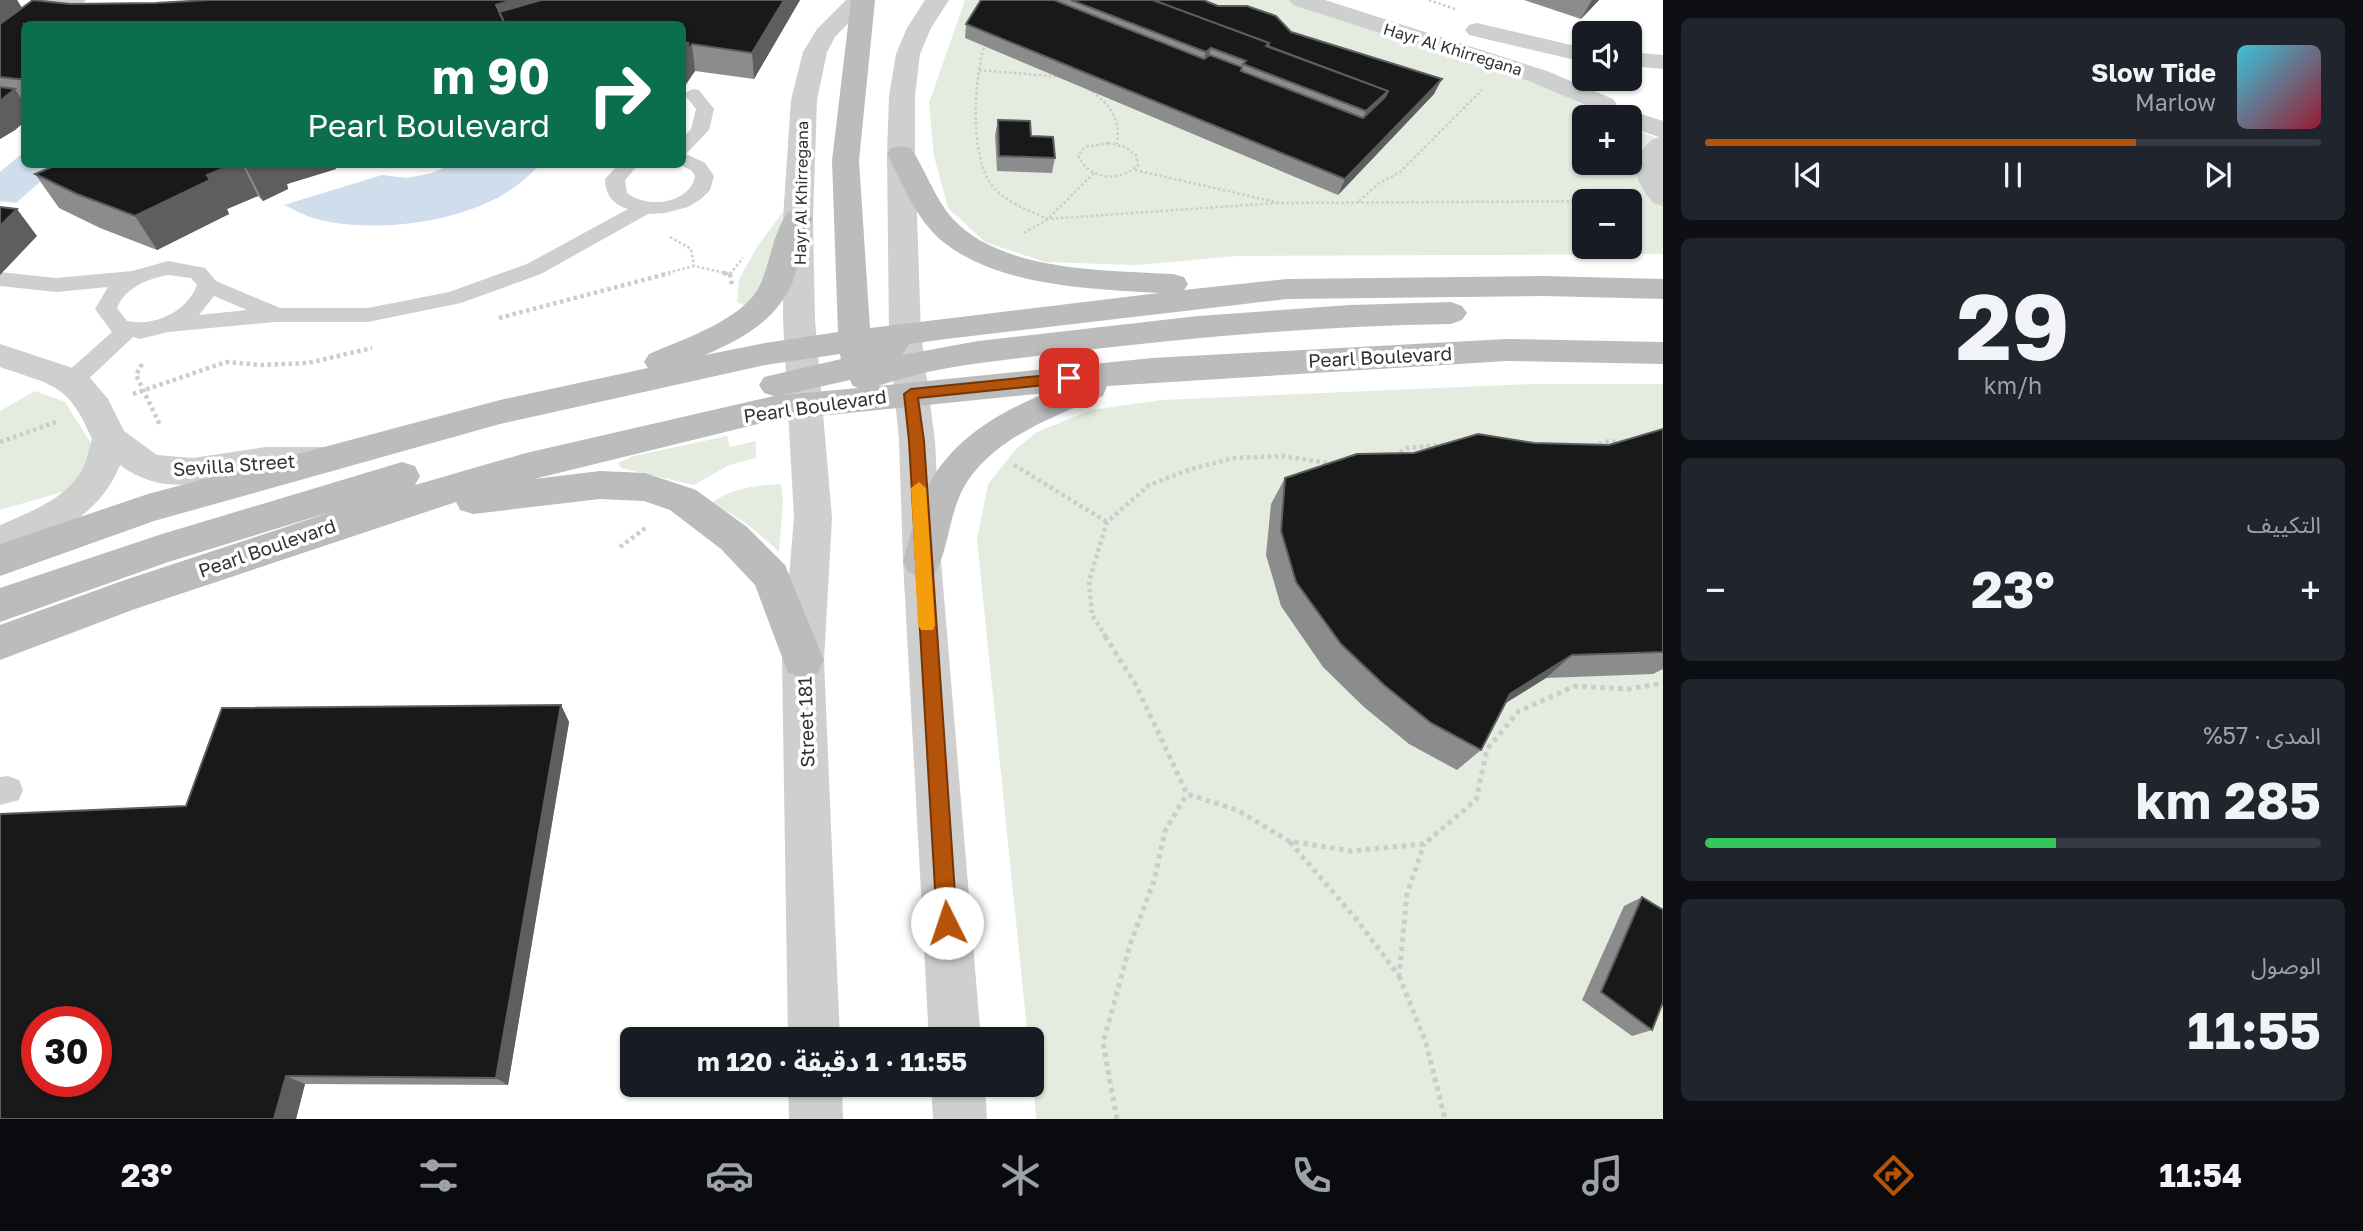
<!DOCTYPE html>
<html lang="ar">
<head>
<meta charset="utf-8">
<style>
  :root { --surface:#171b24; --page:#20242c; --text:#f1f3f6; --muted:#9ea1a6; --line:#363941; --accent:#b45309 }
  body { margin:0; font-family:"Golos Text","Noto Sans Arabic",sans-serif; background:var(--page); color:var(--text); direction:rtl; height:100vh; display:flex; flex-direction:column; font-size:26px; white-space:nowrap }
  * { box-sizing:border-box; margin:0 }
  p { font-size:23px; color:var(--muted) }
  .icon { flex:none; width:38px; height:38px; fill:none; stroke:currentColor; stroke-width:2; stroke-linecap:round; stroke-linejoin:round }
  .map { position:relative; flex:1; overflow:hidden; direction:ltr }
  .sheet { display:flex; flex-direction:column; gap:18px; padding:18px; background:#0d0f14; width:700px }
  .sheet>* { flex:none }
  .hud { position:absolute; left:21px; top:21px; width:665px; height:147px; border-radius:10px; box-shadow:0 2px 5px #0004; direction:rtl; background:#0b6e4f; color:#fff; overflow:hidden }
  .tools { position:absolute; left:1572px; top:21px; display:grid; gap:14px }
  .tools a { display:grid; place-items:center; width:70px; height:70px; border-radius:10px; background:var(--surface); box-shadow:0 2px 5px #0004; font-size:35px }
  .speed { position:absolute; left:21px; top:1006px; display:flex; gap:14px; font-size:35px; font-weight:700; text-align:center }
  .speed>* { display:grid; place-content:center; width:91px; height:91px; border-radius:50%; background:var(--surface); box-shadow:0 2px 5px #0004; line-height:1 }
  .speed .limit { border:10px solid #d22; background:#fff; color:#111 }
  .pin { position:absolute; display:grid; place-items:center; width:60px; height:60px; color:#fff; margin:-30px; border-radius:14px; box-shadow:0 4px 10px #0006 }
  .me { position:absolute; width:77px; margin:-38px; rotate:356deg; stroke-linejoin:round; filter:drop-shadow(0 0 5px #0008) }
  .turn { display:flex; align-items:center; gap:24px; height:147px; padding:0 21px; font-size:32px }
  .turn .icon { width:91px; height:91px; stroke-width:2.5 }
  .turn b { display:block; font-size:49px; line-height:60px }
  .big { font-size:52px; font-weight:700; line-height:1.1 }
  .sheet .widget { flex:1; display:flex; flex-direction:column; justify-content:center; gap:10px; min-width:0; padding:0 24px; border-radius:10px; background:var(--page) }
  .sheet .dial { align-items:center; gap:0 }
  .dial b { font-size:91px; line-height:1 }
  .song { display:flex; align-items:center; gap:21px }
  .cover { width:84px; height:84px; border-radius:10px; background:linear-gradient(135deg,hsl(190 70% 55%),hsl(350 70% 35%)) }
  .played { height:7px; border-radius:4px; background:linear-gradient(90deg,var(--accent) 70%,var(--line) 70%) }
  .keys { display:flex; justify-content:space-around; direction:ltr }
  .heat { display:flex; justify-content:space-between; align-items:center; font-size:38px; direction:ltr }
  .charge { height:10px; border-radius:5px; background:linear-gradient(90deg,#34c759 57%,var(--line) 0) }
  .trip { position:absolute; left:620px; top:1027px; width:424px; height:70px; border-radius:10px; background:var(--surface); box-shadow:0 2px 5px #0004; font-weight:700; line-height:70px; text-align:center; direction:rtl }
  .dock { display:flex; height:112px; justify-content:space-around; align-items:center; background:#090b0e; color:var(--muted) }
  .dock .icon { width:49px; height:49px }
  .dock .current { color:var(--accent) }
  .dock b { font-size:32px; color:var(--text) }
  main { display:flex; flex:1; min-height:0 }
  .map>svg:first-child { display:block }
  .green { fill:#e4ebdf; fill-rule:evenodd }
  .water { fill:#cfddec }
  .lines { fill:none; stroke-linecap:round; stroke-linejoin:round }
  .path-far2 { stroke:#ccc; stroke-width:2.5; stroke-dasharray:2.5 2.5; stroke-linecap:butt }
  .path-far1 { stroke:#ccc; stroke-width:4.5; stroke-dasharray:3.5 3.5; stroke-linecap:butt }
  .path { stroke:#ccc; stroke-width:5; stroke-dasharray:4.5 4.5; stroke-linecap:butt }
  .lane { fill:#cfcfcf; fill-rule:evenodd }
  .street { fill:#cfcfcf; fill-rule:evenodd }
  .secondary { fill:#bcbcbc; fill-rule:evenodd }
  .wall { fill:#8c8c8c }
  .shaded-wall { fill:#5e5e5e }
  .building { fill:#191919; stroke:#5e5e5e; stroke-width:2; fill-rule:evenodd }
  .route { fill:#b45309; stroke:#753606; stroke-width:2 }
  .slow { fill:#f59e0b }
  .labels { text-anchor:middle; stroke-width:7; stroke-linejoin:round; paint-order:stroke }
  .far-street-label { font-size:16px; fill:#323232; stroke:#fff }
  .street-label { font-size:19px; fill:#323232; stroke:#fff }
</style>
</head>
<body>
<main>
<section class="sheet">
<div class="widget">
<div class="song"><i class="cover"></i><div><b>Slow Tide</b><p>Marlow</p></div></div>
<div class="played"></div>
<div class="keys"><svg class="icon" aria-label="previous" viewBox="0 0 24 24"><path d="M18 5L8 12l10 7zM5 5v14"/></svg><svg class="icon" aria-label="pause" viewBox="0 0 24 24"><path d="M8 5v14M16 5v14"/></svg><svg class="icon" aria-label="next" viewBox="0 0 24 24"><path d="M6 5l10 7-10 7zM19 5v14"/></svg></div>
</div>
<div class="widget dial"><b>29</b><p>km/h</p></div>
<div class="widget"><p>التكييف</p>
<div class="heat"><a>−</a><b class="big">23°</b><a>+</a></div>
</div>
<div class="widget"><p>المدى · 57%</p><b class="big">285 km</b><div class="charge"></div></div>
<div class="widget"><p>الوصول</p><b class="big">11:55</b></div>
</section>
<div class="map">
<svg width="1663" height="1119" viewBox="0 0 1663 1119">
  <rect width="100%" height="100%" fill="#fff"/>
  <path class="green" d="M965 0H1289L1554 89 1605 117H1584V163H1629V128L1663 140V254L1237 256 1137 265 1045 262 985 242 948 208 934 156 929 103ZM1584 201H1629V247H1584Z
    M783 212 779 264 745 306 737 302 739 279 757 247Z
    M1534 384H1663V1119H1036L1031 1040 1028 1039 977 539 988 484 1016 449 1037 432 1091 410 1162 400Z
    M35 391 65 402 94 448 89 484 0 510V411Z
    M727 436 730 447 756 441V458L729 465 694 485 621 468 618 463 634 456Z
    M781 484 783 502 779 552C758 532 738 515 711 504 730 487 756 486 781 484Z"/>
  <path class="water" d="M24 152V164L59 165 16 203 0 201V172Z
    M451 165H540C532 172 524 180 516 186 467 223 372 235 313 218 303 215 293 209 284 205L382 175 407 178 432 173Z"/>
  <g class="lines">
    <path class="path-far2" d="M1429 0 1455 9
      M985 43C974 77 970 150 989 181 1001 201 1028 210 1048 219L1276 203
      M979 70 1061 77
      M1088 89C1109 103 1121 118 1117 144
      M1108 143 1125 147 1136 155 1138 165C1120 183 1088 180 1078 155L1085 147Z
      M1135 170 1280 203 1624 201
      M1359 201 1378 184 1400 172 1482 90
      M1024 233 1048 219 1094 173
      M670 237 691 249 694 266
      M663 274 694 266 730 274
      M730 274 743 258"/>
    <path class="path-far1" d="M723 273 730 274 732 285
      M499 318 670 273
      M142 364 136 375 160 425
      M133 394 226 362 261 365 308 363 372 348
      M0 442 59 421
      M1592 446 1609 441 1624 443
      M1394 456 1407 448 1453 444
      M1014 465 1107 522
      M620 547 648 526
      M1106 637 1092 615 1089 581 1107 522 1149 485 1191 469 1234 458 1283 456 1334 464"/>
    <path class="path" d="M1105 636 1136 685 1187 794 1237 810 1289 841 1351 851 1424 844 1476 800 1487 749 1519 711 1575 686 1629 689 1663 683
      M1290 842 1357 920 1399 976 1407 894 1424 844
      M1399 976 1426 1043 1445 1119
      M1117 1119 1103 1043 1131 942 1154 881 1165 831 1187 794"/>
    <path class="lane" d="M693 89 699 90 714 109 709 130 686 154 705 163 714 176 710 190 701 199 688 207 665 213 648 214 541 274 461 303 368 322H276L168 332 140 339 133 337 81 386 73 388 65 386 62 380 65 374 112 332 95 309 108 287 56 292 0 286V272L56 278 132 271 168 261 205 268 216 281 280 308H368L449 292 527 264 628 209C613 205 605 194 605 179L619 164H639L625 180 627 193C647 209 690 204 695 176L692 171 679 164H682V138L691 129 696 109 684 94ZM168 275 191 278 197 285C187 312 154 327 127 321L117 308C126 287 147 279 168 275ZM214 296 247 310 199 315Z
      M8 776 19 780 23 790 19 800 0 805V777Z"/>
    <path class="street" d="M40 0H86L82 5C70 8 56 8 44 5Z
      M846 0H871L835 37 827 52 817 100 813 218 815 320 832 518 824 660 840 1040H788L782 660 794 518 783 320V218L791 100 803 52 817 29Z
      M925 0H949L931 28 920 54 915 96V154L921 334 935 441 941 561 981 1040H929L903 561 899 441 889 334 887 154 889 96 896 54 907 28Z
      M1289 0H1325L1547 71 1613 99 1617 104 1613 109 1604 112 1595 109 1529 81 1293 5Z
      M1477 23 1584 48V62L1469 35 1465 30 1469 25Z
      M1629 52 1663 55V69L1629 66Z
      M1629 110 1663 121V206L1653 203C1641 187 1628 171 1642 151 1646 145 1651 139 1659 137L1629 127V117H1616L1620 112Z
      M0 344 85 372 108 399 124 431 157 455 193 458 265 447H326L339 451 344 460 339 469C316 477 291 472 268 473 214 476 170 502 120 465 100 516 49 540 0 556V525C28 513 66 499 82 470 87 461 89 449 92 439 68 383 54 386 0 367Z
      M788 1085H842L843 1119H789Z
      M931 1085H985L987 1119H933Z"/>
    <path class="secondary" d="M851 0H875L859 161 870 328 1159 293C1091 289 997 286 942 241 916 219 902 183 887 154L891 148 901 146 911 148C926 171 934 197 952 218 1001 272 1105 270 1173 274L1184 277 1188 284 1184 290 1287 279 1544 276 1663 279V299L1544 296 1287 299 946 339 909 344 902 355 978 341 1198 316 1350 305 1451 302 1462 306 1467 313 1462 320 1451 324C1321 326 1191 337 1062 353 1000 361 937 365 878 386L1152 358 1507 339 1663 342V364L1507 361 1107 386 1103 396C1052 417 985 441 960 495 949 520 948 548 936 572L922 577 908 572 903 561C910 539 914 515 924 494 948 442 995 414 1046 393L770 421 534 479 600 471 645 473 696 490 747 527 785 565 824 660 818 673 803 678 788 673 755 585 721 549 670 510 644 501 600 499 473 514 460 510 456 502 135 609 0 660V625L122 581 334 511 168 562 0 622V588L162 534 402 462 415 466 420 476 415 485 526 453 774 396 764 393 759 385 764 377 841 359 840 354 765 365 500 424 154 521 0 576V544L148 494 500 400 648 368 644 362 649 354C683 339 746 319 761 283 771 259 773 233 788 212L798 209 808 212 813 218C804 236 801 256 795 275 781 318 744 338 705 355L765 343 838 332 832 161ZM850 380 853 386 858 388 783 395Z"/>
  </g>
  <path class="wall" d="M0 0H17L22 8 70 4 156 3 208 0H800L754 79 695 71 682 90 24 24V122L15 130 0 139Z
    M981 0H1203L1291 32 1434 94 1338 195 965 38 966 24Z
    M1524 0H1599L1581 19Z
    M998 120 1031 136 1055 158 1052 173 997 171 995 135Z
    M59 164H335L336 169 287 184 288 189 263 201 258 196 227 209 229 214 157 250 100 228 59 208 35 174Z
    M1663 429V669L1653 674 1546 678 1505 703 1481 750 1457 770 1409 744 1364 707 1323 667 1281 606 1266 555 1271 504 1285 478 1414 453 1534 443 1609 445Z
    M561 705 569 722 508 1085 305 1084 296 1119 186 806Z
    M1642 897 1652 1030 1632 1036 1582 1000 1624 906Z"/>
  <path class="shaded-wall" d="M0 0H17L25 13 0 42Z
    M514 0H622L498 12 496 5Z
    M784 0H800L754 79 752 53Z
    M1592 0H1599L1581 19Z
    M688 43 692 44 695 71 682 90V50Z
    M1211 48 1205 69 1200 73 1206 52Z
    M1442 79 1434 94 1338 195 1345 179Z
    M15 89 24 103V122L15 130 0 139V101Z
    M1388 91 1378 112 1356 133 1366 111Z
    M234 164H242L258 196 227 209 229 214 157 250 135 216 207 175Z
    M250 164H335L336 169 287 184 288 189 263 201 245 166Z
    M17 209 37 236 0 275V226Z
    M1572 655 1546 678 1485 716 1510 694Z
    M561 705 569 722 508 1085 496 1078Z
    M286 1076 305 1084 296 1119H274Z"/>
  <path class="building" d="M33 0 70 4 156 3 208 0H514L496 5 505 24H24V79H16L0 77V24Z
    M541 0H784L752 53 692 44 688 50V43L682 42V24H505L499 12Z
    M981 0H1054L1204 59 1210 55 1242 67 1241 71 1363 118 1385 97 1388 91 1268 46 1269 43 1153 0H1203L1218 6H1247L1276 16 1291 32 1442 79 1345 179 966 24Z
    M1071 0H1153L1269 43 1266 46 1388 91 1366 111 1243 64 1246 61 1211 48 1206 52Z
    M682 42 688 43 682 50Z
    M0 87 15 89 0 101Z
    M998 120 1030 121 1031 136 1053 137 1055 158 999 156Z
    M59 164H234L207 175 210 180 135 216 77 194 35 174Z
    M0 207 17 209 0 226Z
    M1663 429V652L1572 655 1510 694 1481 750 1431 723 1384 685 1341 644 1296 582 1281 531 1285 478 1357 454 1414 453 1478 434 1534 443 1609 445Z
    M561 705 496 1078 286 1076 274 1119H0V814L186 806 222 708ZM37 1022H96V1082H37Z
    M1642 897 1663 910V1002L1652 1030 1601 992Z"/>
  <path class="route" d="M1069 373 1074 375V382L918 398 924 441 957 923 955 931 947 934 940 931 937 923 909 441 904 394 911 389Z"/>
  <path class="slow" d="M919 482 926 488 935 625 933 630H921L918 625 911 488Z"/>
  <g class="labels">
    <g class="far-street-label">
      <text transform="translate(1453 49) rotate(17)" y="6">Hayr Al Khirregana</text>
      <text transform="translate(801 193) rotate(-89)" y="6">Hayr Al Khirregana</text>
    </g>
    <g class="street-label">
      <text transform="translate(1380 357) rotate(-3)" y="7">Pearl Boulevard</text>
      <text transform="translate(815 406) rotate(-8)" y="7">Pearl Boulevard</text>
      <text transform="translate(234 465) rotate(-4)" y="7">Sevilla Street</text>
      <text transform="translate(267 548) rotate(-19)" y="7">Pearl Boulevard</text>
      <text transform="translate(806 722) rotate(-92)" y="7">Street 181</text>
    </g>
  </g>
</svg>
<div class="tools">
<a><svg class="icon" aria-label="sound" viewBox="0 0 24 24"><path d="M4 9h4l5-4v14l-5-4H4zM17 9q2 3 0 6"/></svg></a>
<a>+</a>
<a>−</a>
</div>
<div class="speed"><div class="limit">30</div></div>
<div class="pin" style="left:1069px;top:378px;background:#d93025"><svg class="icon" aria-label="arrive" viewBox="0 0 24 24"><path d="M6 21V4h12l-3 4 3 4H6"/></svg></div>
<svg class="me" style="left:947px;top:923px" viewBox="-20 -20 40 40"><circle r="19" fill="#fff"/><path d="M0-13L10 11 0 6-10 11z" fill="#b45309"/></svg>
<div class="trip">11:55 · 1 دقيقة · 120 m</div>
<div class="hud">
<div class="turn"><svg class="icon" aria-label="right" viewBox="0 0 24 24"><path d="M7 20v-9h11M14 6l5 5-5 5"/></svg><div><b>90 m</b>Pearl Boulevard</div></div>
</div>
</div>
</main>
<nav class="dock">
<b>11:54</b>
<svg class="icon current" aria-label="directions" viewBox="0 0 24 24"><path d="M12 3l9 9-9 9-9-9zM9 14v-3h6M13 9l2 2-2 2"/></svg>
<svg class="icon" aria-label="music" viewBox="0 0 24 24"><path d="M9 18V5l10-2v13"/><circle cx="6" cy="18" r="3"/><circle cx="16" cy="16" r="3"/></svg>
<svg class="icon" aria-label="phone" viewBox="0 0 24 24"><path d="M5 4h4l2 5-3 2q2 4 5 5l2-3 5 2v4C11 20 4 13 5 4z"/></svg>
<svg class="icon" aria-label="climate" viewBox="0 0 24 24"><path d="M12 3v18M4 7l16 10M4 17L20 7"/></svg>
<svg class="icon" aria-label="car" viewBox="0 0 24 24"><path d="M5 17H2v-5l4-1 3-4h7l3 4 3 1v5h-3M9 17h6M6 11h13"/><circle cx="7" cy="17" r="2"/><circle cx="17" cy="17" r="2"/></svg>
<svg class="icon" aria-label="filters" viewBox="0 0 24 24"><path d="M4 7h16M4 17h16"/><circle cx="9" cy="7" r="2"/><circle cx="15" cy="17" r="2"/></svg>
<b>23°</b>
</nav>
</body>
</html>
